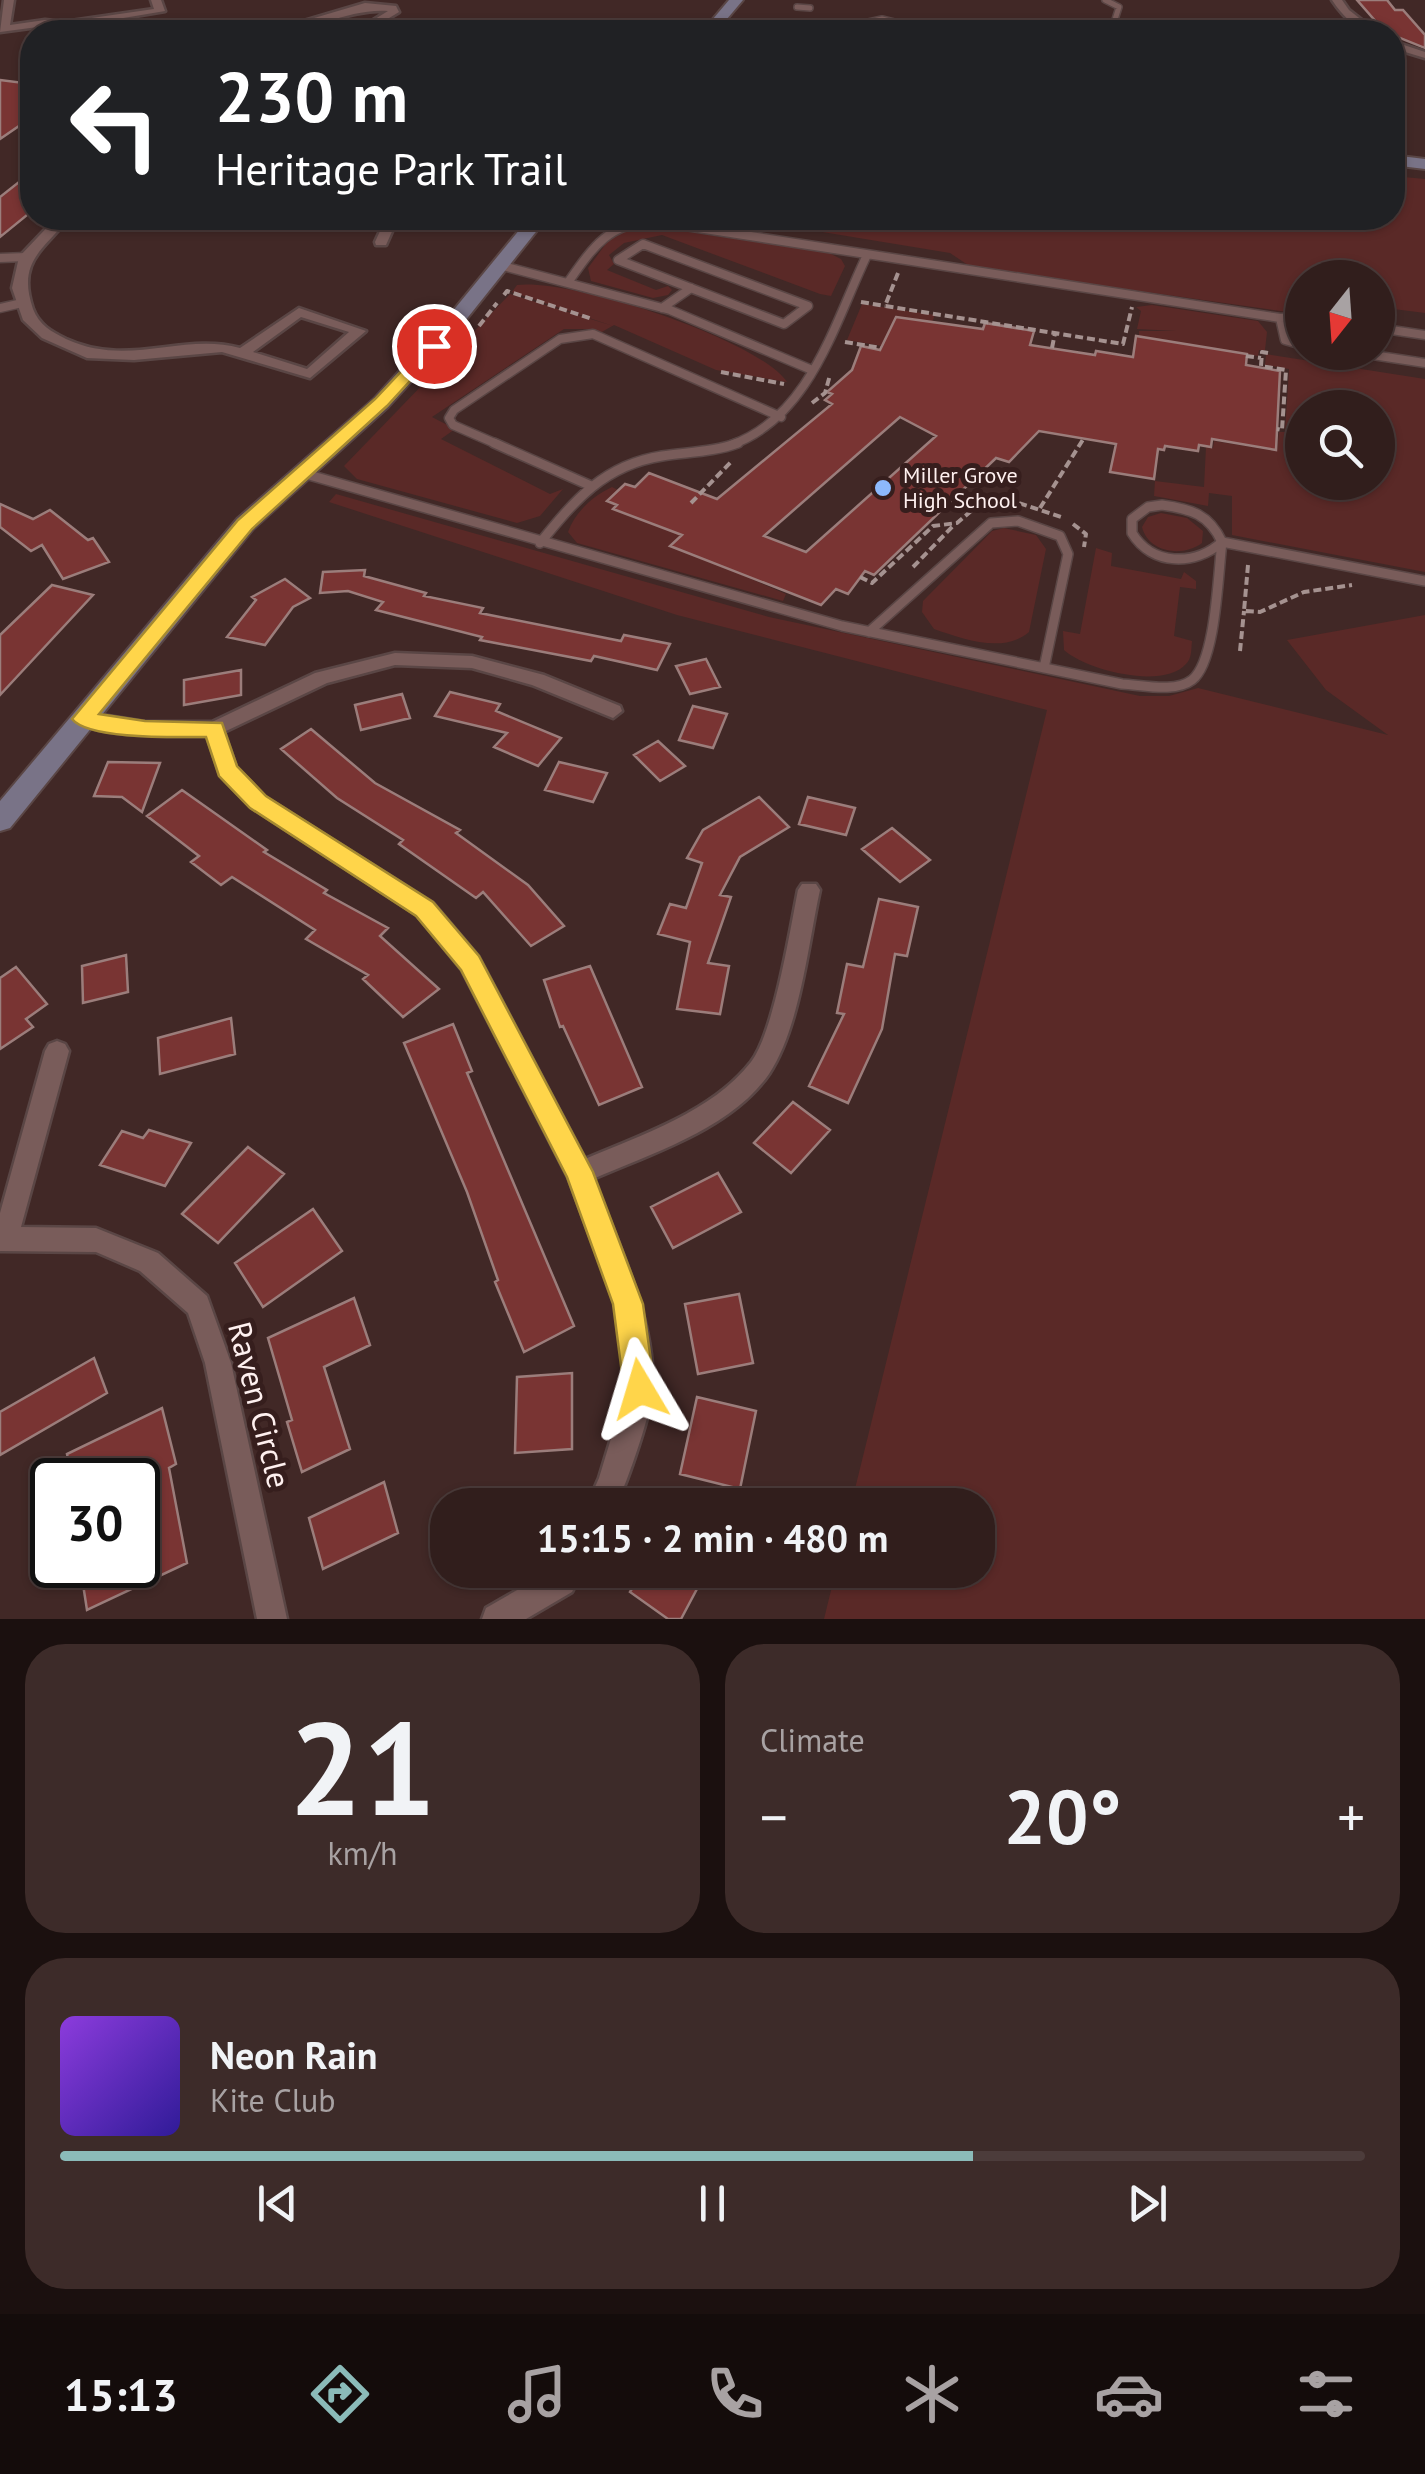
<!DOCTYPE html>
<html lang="en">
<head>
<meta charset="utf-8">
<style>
  :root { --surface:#311e1c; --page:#3d2b29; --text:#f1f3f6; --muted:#a8a2a3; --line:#4c3c3b; --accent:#8bbbb9 }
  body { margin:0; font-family:"PT Sans",sans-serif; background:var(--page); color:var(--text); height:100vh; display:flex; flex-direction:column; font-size:38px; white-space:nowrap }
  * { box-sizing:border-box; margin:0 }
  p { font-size:32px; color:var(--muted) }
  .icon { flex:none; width:55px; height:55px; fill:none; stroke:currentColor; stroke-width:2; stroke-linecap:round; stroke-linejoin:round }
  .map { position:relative; height:1619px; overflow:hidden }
  .panel { display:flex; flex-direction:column; gap:25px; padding:25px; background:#1b100f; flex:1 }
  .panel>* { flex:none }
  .top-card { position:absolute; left:20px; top:20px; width:1385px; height:210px; border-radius:40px; box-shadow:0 2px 8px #0004,0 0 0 2px var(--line); background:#202124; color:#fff; overflow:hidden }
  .needle { width:65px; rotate:197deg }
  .buttons { position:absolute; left:1285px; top:260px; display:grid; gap:20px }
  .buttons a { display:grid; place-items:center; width:110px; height:110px; border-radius:50%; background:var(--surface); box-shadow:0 2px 8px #0004,0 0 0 2px var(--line); font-size:50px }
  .speed { position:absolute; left:30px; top:1458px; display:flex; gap:20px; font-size:50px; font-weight:700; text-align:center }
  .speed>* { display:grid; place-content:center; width:130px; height:130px; border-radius:50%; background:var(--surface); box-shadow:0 2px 8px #0004,0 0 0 2px var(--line); line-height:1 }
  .speed .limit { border:5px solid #111; border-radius:15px; background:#fff; color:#111 }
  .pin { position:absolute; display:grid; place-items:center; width:85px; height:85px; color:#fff; margin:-42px; border:5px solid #fff; border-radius:50%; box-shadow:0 2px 10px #0007 }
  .me { position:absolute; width:110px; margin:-55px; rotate:353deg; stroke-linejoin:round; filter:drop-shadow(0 0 8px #0008) }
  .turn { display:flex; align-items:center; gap:35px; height:210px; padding:0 30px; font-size:45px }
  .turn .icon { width:130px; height:130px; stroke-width:2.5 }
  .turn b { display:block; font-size:70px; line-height:85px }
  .big { font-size:75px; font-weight:800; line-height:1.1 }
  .panel .card { flex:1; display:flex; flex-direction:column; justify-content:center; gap:15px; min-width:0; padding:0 35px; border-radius:40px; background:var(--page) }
  .panel .dial { align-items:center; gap:0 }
  .dial b { font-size:130px; line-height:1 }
  .song { display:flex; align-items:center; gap:30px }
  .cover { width:120px; height:120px; border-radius:15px; background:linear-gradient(135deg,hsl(270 70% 55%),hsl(250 70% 35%)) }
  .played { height:10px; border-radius:5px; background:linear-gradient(90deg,var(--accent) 70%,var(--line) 70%) }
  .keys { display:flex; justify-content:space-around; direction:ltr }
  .heat { display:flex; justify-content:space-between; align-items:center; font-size:55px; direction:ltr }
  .panel .tiles { flex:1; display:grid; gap:25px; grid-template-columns:1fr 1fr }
  .card:last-child { grid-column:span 2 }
  .trip { position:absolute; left:430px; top:1488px; width:565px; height:100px; border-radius:40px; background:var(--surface); box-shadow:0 2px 8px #0004,0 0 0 2px var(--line); font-weight:800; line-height:100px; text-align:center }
  .menu { display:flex; height:160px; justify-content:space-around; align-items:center; background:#140c0b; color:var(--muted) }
  .menu .icon { width:70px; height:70px }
  .menu .selected { color:var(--accent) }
  .menu b { font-size:45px; color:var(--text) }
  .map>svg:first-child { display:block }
  .green { fill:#5a2927; fill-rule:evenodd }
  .building { fill:#793433; stroke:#9b7d7b; stroke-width:2.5; fill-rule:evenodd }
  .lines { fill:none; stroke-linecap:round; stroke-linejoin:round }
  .service-far2-casing { stroke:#5a4645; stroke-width:8 }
  .service-far1-casing { stroke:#5a4645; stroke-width:11 }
  .service-casing { stroke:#5a4645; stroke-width:12 }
  .minor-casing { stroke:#5a4645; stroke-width:5 }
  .secondary-casing { stroke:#5a4645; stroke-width:4 }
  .path { stroke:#a59290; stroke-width:4; stroke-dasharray:8 4; stroke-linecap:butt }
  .service-far2 { stroke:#795c5a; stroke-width:5 }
  .service-far1 { stroke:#795c5a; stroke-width:8 }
  .service { stroke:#795c5a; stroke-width:9 }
  .minor { fill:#795c5a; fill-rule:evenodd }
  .secondary { fill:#797387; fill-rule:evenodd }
  .route { fill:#ffd54a; stroke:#a68a30; stroke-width:2.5 }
  .poi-dot { fill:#8db9fc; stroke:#361e1d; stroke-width:4 }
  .labels { text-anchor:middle; stroke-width:10; stroke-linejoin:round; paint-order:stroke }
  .far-poi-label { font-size:22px; fill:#fef0ef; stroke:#361e1d; text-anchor:start }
  .near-street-label { font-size:32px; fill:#fef0ef; stroke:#361e1d }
</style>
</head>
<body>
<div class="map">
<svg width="1425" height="1619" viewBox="0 0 1425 1619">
  <rect width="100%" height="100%" fill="#412826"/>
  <path class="green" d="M1393 176 1425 179V313L1378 307V278H1302V306L1291 304 1287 312 971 267 950 253 792 227 799 218H856L947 232 960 218H1392Z
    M642 225 829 253 841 259 845 266 831 296 820 294 662 235 624 243 609 255 614 264 607 270 656 290 668 286 672 290 668 295 653 298 591 281 588 268 616 230Z
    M517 285C572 278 759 340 787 382L716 370 614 325 600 333 589 329H564L432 417 455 429 441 439 550 494 563 489 540 516 517 523 357 479 344 466 510 294 613 326 512 292Z
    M862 304 935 315 932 322 896 317 882 346 847 340Z
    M1152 305 1258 321 1267 332 1265 350H1259L1258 356 1139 336V331H1176L1137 329 1141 311 1136 307Z
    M1266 354 1425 379V572L1232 535V496L1209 493 1208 506 1154 496 1155 481 1204 487 1206 447 1213 448 1214 441 1277 451 1279 432H1285L1289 369 1265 365ZM1302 408H1378V482H1302Z
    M612 487 618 490 607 501 616 505 613 509 682 535 672 545 786 594 783 601 577 543 568 532C575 512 593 496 612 487Z
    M336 494 769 617 1140 696H1169L1198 688 1388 735 1326 690 1287 640 1425 615V1619H824L836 1570H978V1505H851L1047 710 677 615 329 502Z
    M1161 513 1187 518 1203 531 1202 543C1182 558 1148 552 1142 527L1148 517Z
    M1004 528 1036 535 1046 549 1029 632C1003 654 963 639 934 629L922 612 923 601 992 531Z
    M1096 548 1112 553 1111 566 1181 579 1184 572 1196 581V589L1180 587 1174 636 1192 641C1191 650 1192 658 1186 664 1163 690 1086 670 1064 650L1063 631 1080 634Z"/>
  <path class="building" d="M1357 0H1387L1395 10H1403L1425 35V48L1385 32Z
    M0 80 32 84V117L0 139Z
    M19 182 32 184V211L0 237V197Z
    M896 317 983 329 985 323 1034 331 1030 345 1095 355 1096 351 1133 357 1136 336 1247 354 1246 365 1280 371 1276 450 1212 439 1211 447 1199 445 1198 451 1165 446 1164 450 1158 449 1154 479 1110 472 1116 444 1039 431 1009 462 996 458 874 575 865 571 848 594 836 589 821 605 670 546 682 535 613 509 617 505 607 501 625 484 635 487 649 473 717 499 832 404 825 400 832 394 827 392 852 370 861 346 880 350ZM900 417 936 436 806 552 764 536Z
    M0 504 33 519 50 510 88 540 93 538 109 562 63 579 42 545 31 551 0 527Z
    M365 570 364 576 426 593 424 596 483 608 480 613 621 641 624 635 670 644 657 670 594 656 591 661 480 640 482 637 376 610 383 602 348 591 320 593 323 572Z
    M285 579 310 598 293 607 265 645 227 637 256 600 252 597Z
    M52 585 93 595 0 695V635Z
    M706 659 720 687 690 694 676 666Z
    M241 670V695L184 705V680Z
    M450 692 500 704 496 711 561 738 538 766 494 747 507 733 435 716Z
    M402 694 410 718 361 730 355 705Z
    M693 706 727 714 713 748 679 740Z
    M311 729 375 783 460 830 456 833 528 885 564 926 531 946 483 892 476 898 399 844 403 840 337 798 281 749Z
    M658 741 685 766 660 781 634 755Z
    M108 762 160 763 142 812 122 797 94 796Z
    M559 762 607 773 593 802 545 790Z
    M182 790 267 850 264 852 327 890 324 893 388 928 380 936 439 989 403 1017 363 979 368 975 306 939 315 930 232 877 221 885 191 862 199 856 147 816Z
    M759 797 789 827 740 857 720 895 731 897 708 963 729 966 720 1014 677 1009 690 942 658 934 670 904 686 908 702 863 687 858 703 830Z
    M808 797 855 808 846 835 799 824Z
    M892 828 930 860 900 882 862 849Z
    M879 899 918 907 907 956 895 954 882 1029 848 1103 809 1086 844 1014 837 1013 847 964 863 967Z
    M126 955 128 992 83 1003 82 966Z
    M590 966 642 1087 599 1105 563 1026 560 1027 544 980Z
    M16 967 47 1004 26 1019 33 1027 0 1049V978Z
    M231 1018 235 1054 160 1074 158 1038Z
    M453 1024 472 1071 467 1073 574 1326 524 1352 495 1282 498 1280 467 1192 404 1043Z
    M793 1102 830 1130 791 1173 754 1143Z
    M149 1130 191 1143 165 1186 100 1165 122 1131 143 1138Z
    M248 1147 284 1174 218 1243 182 1214Z
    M718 1173 741 1212 673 1248 651 1207Z
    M313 1209 342 1251 263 1307 235 1263Z
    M739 1294 753 1363 698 1374 685 1304Z
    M354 1298 370 1345 324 1367 350 1449 302 1472 287 1422 292 1420 268 1338Z
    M94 1358 107 1393 0 1455V1412Z
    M572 1373V1449L515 1453 517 1377Z
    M697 1397 756 1411 740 1489 680 1474Z
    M162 1408 176 1464 169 1468 187 1563 87 1610 80 1565H138V1480H72L67 1454Z
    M384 1482 398 1533 323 1569 309 1518Z
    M643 1570H707L681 1619H668L630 1592Z"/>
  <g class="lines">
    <defs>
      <path id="service-far2" d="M1105 0 1119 7 1111 32
        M797 7 810 8
        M784 24 799 26
        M910 26 934 29
        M854 32 855 25 882 19 910 26 914 32"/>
      <path id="service-far1" d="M909 218 941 223 943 218
        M643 244 808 306 784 324 618 260Z
        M0 258 26 257
        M499 265 670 310 812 370
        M569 281C593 247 609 223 653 221L1280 318 1302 317
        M0 308 22 303
        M662 308 691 288
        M1280 318 1285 340 1302 345
        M1378 328 1425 335
        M1353 352 1425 363
        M499 445 453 425 449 418 454 410 560 339 593 334 781 417
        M731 445C810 417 834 324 867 255"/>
      <path id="service" d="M494 443 589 485
        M302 473 842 626 1122 684C1143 685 1175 693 1192 680 1216 662 1218 573 1222 542
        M1162 505C1191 509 1209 514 1222 542 1195 566 1152 566 1132 533V519L1148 507Z
        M1222 542 1425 581
        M540 543C575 500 604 465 662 456 688 452 714 452 738 443
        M869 632 991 523 1018 521 1060 536 1068 554 1044 668"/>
      <path id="minor" d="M4 0H14L10 25 45 20 64 22 154 9 151 0H161L165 11 64 28 45 26 0 32Z
        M1332 0H1342L1349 10 1377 32C1357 32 1342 15 1332 0Z
        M365 3 396 6 399 12 366 32H354L388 11C346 8 308 35 267 32Z
        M1392 41 1425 52V58L1392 48Z
        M56 218H69C42 251 17 262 33 309 39 325 52 332 66 339 128 368 183 332 240 348L299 308 366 331 310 378 222 352 134 360 87 358 42 338 23 320 12 288 19 257ZM301 317 349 332 307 369 253 352Z
        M110 218H158C148 225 120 225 110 218Z
        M386 218H398L386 245H376L375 242Z
        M395 653 472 656 544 675 620 706 622 711 613 718 532 685 472 668 395 665 327 683 224 732 236 767 265 797 433 903 478 956 585 1159C641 1135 712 1112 751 1062 774 1032 790 930 798 890L802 884H816L820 890C808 945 800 1027 769 1074 731 1129 652 1153 593 1179 618 1243 654 1317 653 1387 653 1408 627 1484 616 1505H587L599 1478 626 1389 615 1303 568 1177 462 970 417 915 251 807 220 775 207 736C179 736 91 738 74 719L83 712 145 722H212L315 673Z
        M57 1041 65 1044 69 1051 21 1227 96 1228 158 1253 207 1296 231 1363 287 1619H257L205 1363 188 1313 140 1271 96 1252 0 1251V1213L45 1051 49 1044Z
        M552 1570H583L572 1592 526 1619H482L486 1608Z"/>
      <path id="secondary" d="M729 0H743L716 32H702Z
        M1392 155 1425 159V169L1392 165Z
        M529 218H547L457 331 388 407 253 529 10 828 0 831V801L237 519 374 399 443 323Z"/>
    </defs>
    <use href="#service-far2" class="service-far2-casing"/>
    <use href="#service-far1" class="service-far1-casing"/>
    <use href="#service" class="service-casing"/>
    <use href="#minor" class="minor-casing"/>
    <use href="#secondary" class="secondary-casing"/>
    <path class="path" d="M898 273 885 306 1123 344 1132 307
      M504 295 507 291 592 319
      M861 302 885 306
      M479 326 497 303
      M845 342 881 348
      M1052 348 1055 333
      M1268 353 1262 352 1261 366 1286 370 1282 430 1277 429
      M1246 356 1261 358
      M1309 360 1343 365
      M721 372 784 384
      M812 403 825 393 830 375
      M691 503 731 462
      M1040 508 1084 438
      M1073 524 1086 534 1084 547
      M1248 565 1244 611 1260 612 1304 592 1352 585
      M913 567 954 525
      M860 577 872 583 933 526 957 523 984 500 1013 501 1064 518
      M1240 651 1244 611"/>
    <use href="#service-far2" class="service-far2"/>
    <use href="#service-far1" class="service-far1"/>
    <use href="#service" class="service"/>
    <use href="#minor" class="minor"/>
    <use href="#secondary" class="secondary"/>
  </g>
  <path class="route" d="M429 342 442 346 387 406 252 529 99 714 145 721 222 723 237 766 266 796 433 902 479 956 593 1172 643 1304 655 1389 650 1400 640 1405 629 1400 624 1389 613 1304 567 1177 461 970 416 916 250 808 219 776 206 737C178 737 89 740 72 719L238 520 375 399Z"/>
  <circle class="poi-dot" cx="883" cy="488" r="10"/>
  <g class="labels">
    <g class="far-poi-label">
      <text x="903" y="483">Miller Grove<tspan x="903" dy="25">High School</tspan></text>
    </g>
    <g class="near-street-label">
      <text transform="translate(259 1405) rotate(76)" y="11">Raven Circle</text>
    </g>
  </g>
</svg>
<div class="buttons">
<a><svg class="needle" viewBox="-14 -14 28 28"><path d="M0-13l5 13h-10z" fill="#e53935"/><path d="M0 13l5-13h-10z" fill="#a8a2a3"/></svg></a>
<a><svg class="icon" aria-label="search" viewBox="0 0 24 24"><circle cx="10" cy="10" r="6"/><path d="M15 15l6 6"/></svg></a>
</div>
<div class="speed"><div class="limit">30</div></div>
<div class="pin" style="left:434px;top:346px;background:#d93025"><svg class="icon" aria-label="arrive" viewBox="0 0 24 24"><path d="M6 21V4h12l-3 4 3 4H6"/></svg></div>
<svg class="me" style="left:640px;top:1389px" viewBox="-20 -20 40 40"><path d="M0-17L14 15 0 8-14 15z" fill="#ffd54a" stroke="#fff" stroke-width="4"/></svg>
<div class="trip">15:15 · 2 min · 480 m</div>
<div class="top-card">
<div class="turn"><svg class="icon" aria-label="left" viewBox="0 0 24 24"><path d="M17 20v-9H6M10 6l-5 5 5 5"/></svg><div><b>230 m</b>Heritage Park Trail</div></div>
</div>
</div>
<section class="panel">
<div class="tiles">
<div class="card dial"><b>21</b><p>km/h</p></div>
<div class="card"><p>Climate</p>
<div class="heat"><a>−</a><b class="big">20°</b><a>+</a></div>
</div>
<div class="card">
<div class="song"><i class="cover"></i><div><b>Neon Rain</b><p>Kite Club</p></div></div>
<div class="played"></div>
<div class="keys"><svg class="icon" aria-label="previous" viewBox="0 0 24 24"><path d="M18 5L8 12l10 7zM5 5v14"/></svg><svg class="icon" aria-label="pause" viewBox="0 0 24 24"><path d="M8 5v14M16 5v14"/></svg><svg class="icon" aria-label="next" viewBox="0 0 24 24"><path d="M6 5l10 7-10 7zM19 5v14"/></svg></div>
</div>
</div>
</section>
<nav class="menu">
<b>15:13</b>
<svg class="icon selected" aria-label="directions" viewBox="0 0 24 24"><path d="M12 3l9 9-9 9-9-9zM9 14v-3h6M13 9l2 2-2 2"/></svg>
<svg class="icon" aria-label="music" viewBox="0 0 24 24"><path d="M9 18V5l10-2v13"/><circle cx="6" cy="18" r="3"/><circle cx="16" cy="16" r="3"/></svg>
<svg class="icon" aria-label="phone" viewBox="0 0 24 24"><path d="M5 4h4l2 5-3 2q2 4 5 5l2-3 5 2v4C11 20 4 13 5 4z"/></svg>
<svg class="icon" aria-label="climate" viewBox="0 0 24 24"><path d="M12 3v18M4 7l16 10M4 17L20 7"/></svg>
<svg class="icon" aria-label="car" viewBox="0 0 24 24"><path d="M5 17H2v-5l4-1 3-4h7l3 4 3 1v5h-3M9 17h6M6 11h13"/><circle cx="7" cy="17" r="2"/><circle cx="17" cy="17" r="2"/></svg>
<svg class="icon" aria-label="filters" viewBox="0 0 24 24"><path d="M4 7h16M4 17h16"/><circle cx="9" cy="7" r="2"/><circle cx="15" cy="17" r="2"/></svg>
</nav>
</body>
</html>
